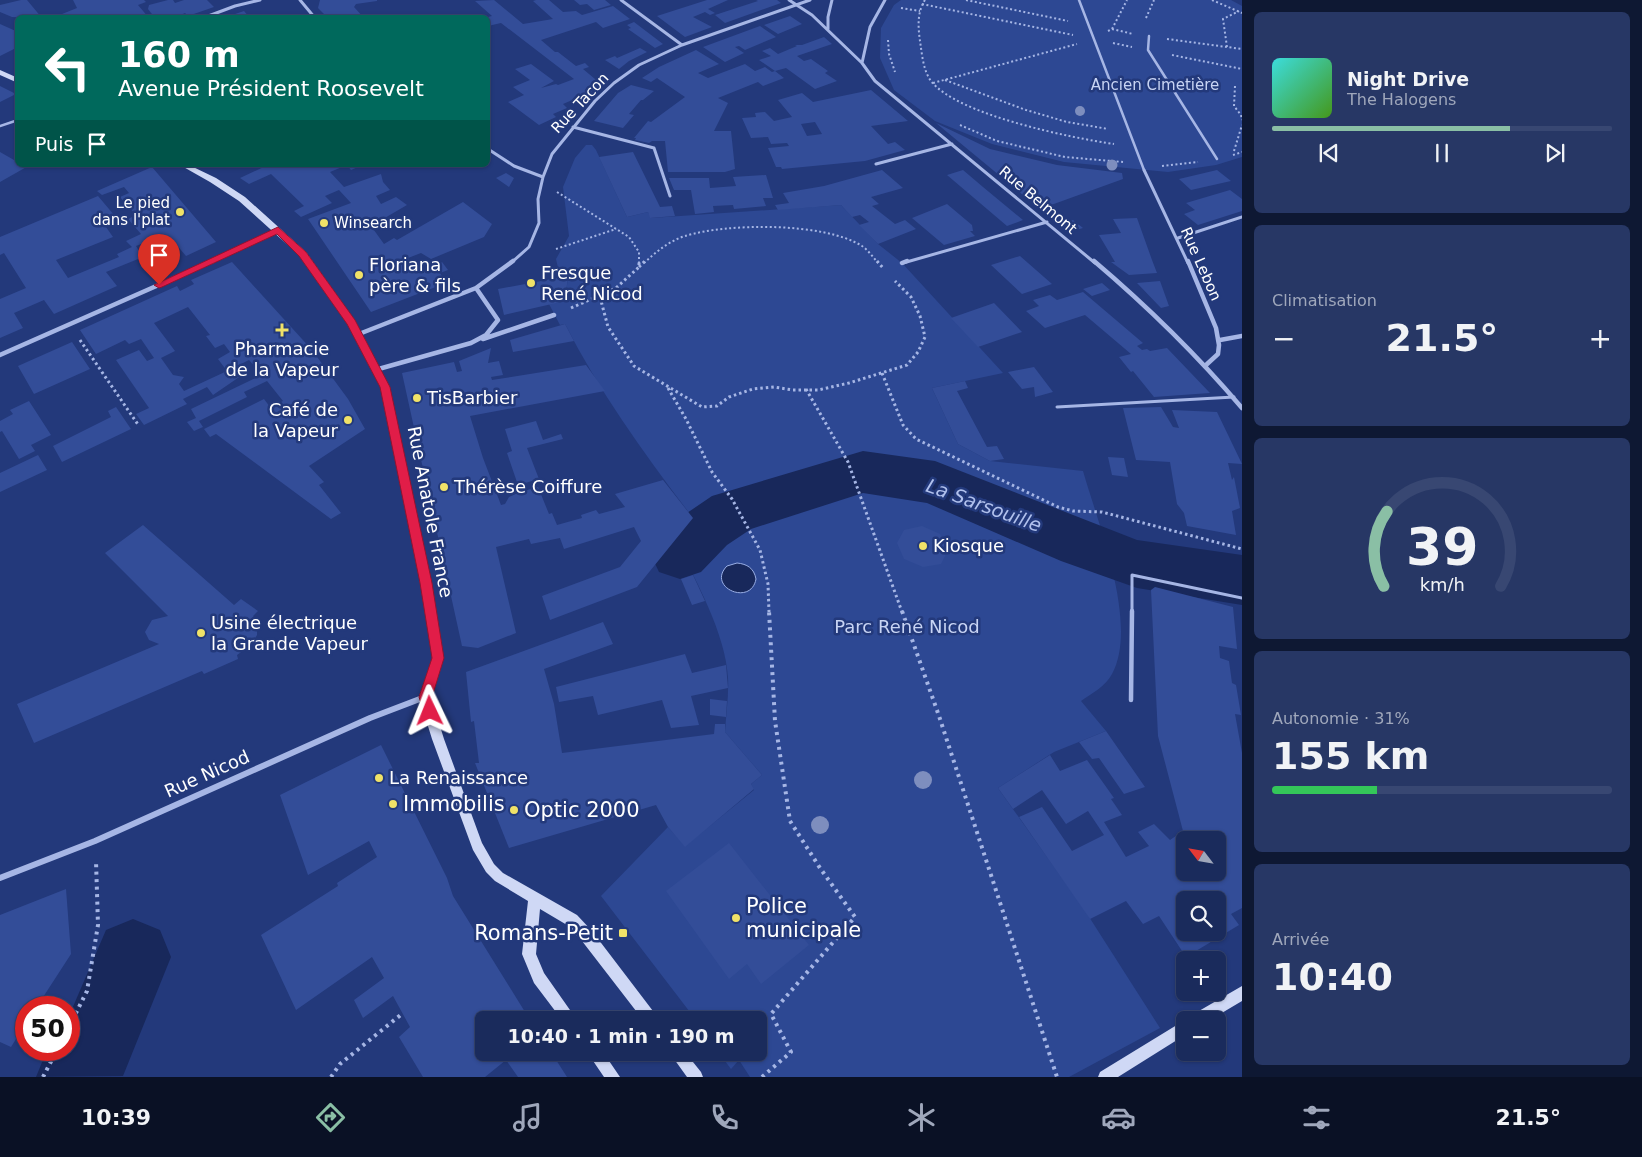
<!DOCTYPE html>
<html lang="fr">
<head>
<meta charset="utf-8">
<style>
  :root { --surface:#1a2b5c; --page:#273765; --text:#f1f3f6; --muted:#9fa7bb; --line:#384772; --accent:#8abfa5 }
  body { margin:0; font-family:"DejaVu Sans",sans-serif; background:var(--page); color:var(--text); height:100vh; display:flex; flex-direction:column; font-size:19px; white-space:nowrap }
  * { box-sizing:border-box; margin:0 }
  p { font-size:16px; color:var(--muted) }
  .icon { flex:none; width:28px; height:28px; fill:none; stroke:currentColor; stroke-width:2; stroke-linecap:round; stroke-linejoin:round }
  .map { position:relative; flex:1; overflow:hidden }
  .side { display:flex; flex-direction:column; gap:12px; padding:12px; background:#0e1833; width:400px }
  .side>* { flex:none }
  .top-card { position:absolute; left:15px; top:15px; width:475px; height:152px; border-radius:8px; box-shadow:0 1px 4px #0004,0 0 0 1px var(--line); background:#00695c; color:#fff; overflow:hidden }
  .needle { width:32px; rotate:301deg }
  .buttons { position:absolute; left:1176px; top:831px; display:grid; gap:10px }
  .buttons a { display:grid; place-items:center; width:50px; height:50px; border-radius:8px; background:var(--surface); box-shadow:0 1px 4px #0004,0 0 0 1px var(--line); font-size:25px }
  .speed { position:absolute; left:15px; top:996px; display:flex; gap:10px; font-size:25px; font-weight:700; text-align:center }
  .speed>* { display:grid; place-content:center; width:65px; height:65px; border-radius:50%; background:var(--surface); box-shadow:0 1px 4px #0004,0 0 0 1px var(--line); line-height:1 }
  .speed .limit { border:8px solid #d22; background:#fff; color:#111 }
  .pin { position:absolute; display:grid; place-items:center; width:42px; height:42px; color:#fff; margin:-51px -21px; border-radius:50% 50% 50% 0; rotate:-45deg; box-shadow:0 0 5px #0007 }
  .pin .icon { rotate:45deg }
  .me { position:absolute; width:55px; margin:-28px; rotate:358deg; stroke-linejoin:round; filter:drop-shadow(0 0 4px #0008) }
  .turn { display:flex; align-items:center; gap:18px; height:105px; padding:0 20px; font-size:22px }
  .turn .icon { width:65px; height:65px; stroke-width:2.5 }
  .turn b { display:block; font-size:35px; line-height:42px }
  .then { display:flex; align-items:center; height:48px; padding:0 20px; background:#0003; gap:10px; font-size:19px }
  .big { font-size:38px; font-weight:700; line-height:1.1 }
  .side .card { flex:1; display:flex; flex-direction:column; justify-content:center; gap:8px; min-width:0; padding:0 18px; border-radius:8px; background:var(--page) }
  .side .dial { align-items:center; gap:0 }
  .dial svg { height:130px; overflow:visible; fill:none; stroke:var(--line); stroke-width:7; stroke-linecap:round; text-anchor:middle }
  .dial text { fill:var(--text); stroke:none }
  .song { display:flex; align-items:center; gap:15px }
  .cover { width:60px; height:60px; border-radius:8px; background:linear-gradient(135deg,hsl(180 70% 55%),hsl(100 70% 35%)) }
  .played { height:5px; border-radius:2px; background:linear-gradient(90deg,var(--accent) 70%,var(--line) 70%) }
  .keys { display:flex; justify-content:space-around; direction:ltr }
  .heat { display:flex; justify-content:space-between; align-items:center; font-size:28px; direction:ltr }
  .charge { height:8px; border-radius:4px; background:linear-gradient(90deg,#34c759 31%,var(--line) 0) }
  .trip { position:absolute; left:475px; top:1011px; width:292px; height:50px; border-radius:8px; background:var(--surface); box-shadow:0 1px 4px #0004,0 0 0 1px var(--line); font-weight:700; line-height:50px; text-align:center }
  .tab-bar { display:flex; height:80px; justify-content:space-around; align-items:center; background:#0a1125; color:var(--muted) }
  .tab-bar .icon { width:35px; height:35px }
  .tab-bar .selected { color:var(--accent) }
  .tab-bar b { font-size:22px; color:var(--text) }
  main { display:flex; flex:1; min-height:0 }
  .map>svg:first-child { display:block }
  .green { fill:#2d4893 }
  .water { fill:#18285b; stroke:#9aafe6 }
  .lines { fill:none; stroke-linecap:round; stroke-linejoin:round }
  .river { fill:#18285b; fill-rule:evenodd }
  .building { fill:#334d98; fill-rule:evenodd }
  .path-far2 { stroke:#a6b6e5; stroke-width:2; stroke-dasharray:2 2.5; stroke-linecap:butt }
  .path-far1 { stroke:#a6b6e5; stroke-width:3; stroke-dasharray:2.5 3; stroke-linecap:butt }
  .path { stroke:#a6b6e5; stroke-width:4; stroke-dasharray:3 4.5; stroke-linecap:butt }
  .lane-far2 { stroke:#a6b6e5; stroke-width:2.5 }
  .lane-far1 { stroke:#a6b6e5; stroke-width:3 }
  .lane { stroke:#a6b6e5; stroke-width:4.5 }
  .street-far2 { stroke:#a6b6e5; stroke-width:3 }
  .street-far1 { stroke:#a6b6e5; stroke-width:4.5 }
  .street { stroke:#a6b6e5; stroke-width:6 }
  .secondary { fill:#cfd8f5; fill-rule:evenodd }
  .tree { fill:#7e8ebe }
  .route { fill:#e11d48; stroke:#92132f }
  .poi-dot { fill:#f0e268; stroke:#23397b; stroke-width:2 }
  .labels { text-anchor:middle; stroke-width:5; stroke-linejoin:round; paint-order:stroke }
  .far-park-label { font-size:15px; fill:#c8d4f4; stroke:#23397b }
  .far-street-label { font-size:15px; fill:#fff; stroke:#23397b }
  .far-poi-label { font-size:15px; fill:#fff; stroke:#23397b; text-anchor:end }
  .poi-label { font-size:18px; fill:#fff; stroke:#23397b; text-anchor:start }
  .street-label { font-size:18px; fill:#fff; stroke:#23397b }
  .park-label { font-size:18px; fill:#c8d4f4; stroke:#23397b }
  .water-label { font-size:19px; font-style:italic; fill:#b1c1ed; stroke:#23397b }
  .near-poi-label { font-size:21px; fill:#fff; stroke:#23397b; text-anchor:start }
</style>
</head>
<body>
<main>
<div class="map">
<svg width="1242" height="1077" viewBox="0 0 1242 1077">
  <rect width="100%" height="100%" fill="#23397b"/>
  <path class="green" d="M901 0H1231L1242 6V157L1216 165 1168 172 1064 162 992 144 935 121 894 90 880 58 881 28 894 5Z
    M586 145H592L596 150 627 217 648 212 651 218 841 205 878 244 902 263 1003 373 932 388 958 444 990 461 1083 471C1098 524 1139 624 1112 674 1106 686 1091 694 1081 701L1106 731 1054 752 998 788 1084 909 1160 1028 1069 1077H750L739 1060 731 1069 719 1053 759 1052V1020H696L601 896 668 827 685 846 754 790 751 784 762 775 725 732C726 714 729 695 728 678 726 634 695 579 676 541L693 518C646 456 600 393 565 324L560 325 549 304 565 300 568 277 559 272 556 259 569 236 563 187 575 158Z"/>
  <path class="water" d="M737 563C747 564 754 568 756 579 751 607 706 587 727 566Z"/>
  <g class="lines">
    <path class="river" d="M863 451 935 461 1137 540 1242 555V605L1137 588 1061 561 927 503 863 493 751 529 727 545 701 572 680 579 659 572 651 555 659 538 687 513 712 496Z
      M133 919 160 930 171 957 123 1076 36 1077 47 1050H69V1016L106 930Z"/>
  </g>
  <path class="building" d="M21 0H27L42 18 12 17 0 12V5Z
    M73 0H144L146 2 138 5 149 18H52L77 8Z
    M168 0H173L175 3 184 0H207L214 7 188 16 185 13 174 18H155L148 9 149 5Z
    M320 0H377V1L356 4 354 7 364 18H328L318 8Z
    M494 0 523 24 553 19 533 1 536 0H549L563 12 576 11 582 15 613 6 630 19 603 28 596 22 541 40 555 52H558L576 66 585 63 589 67 583 69 601 84 591 92 563 104 567 108 553 114 556 117 539 125 508 102 524 95 513 87 530 80 515 69 531 64 554 81 541 88 556 84 558 85 574 79 501 23 488 26V17L492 16 475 1Z
    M574 0H605L611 5 594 10 587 4 580 5Z
    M707 0H728L708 9 715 13 710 15 705 12 693 17 712 27 685 37 657 16Z
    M756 0H777L781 3 725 23 715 15 758 1Z
    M244 11 250 18H226V17Z
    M790 16 802 24 778 34 764 25Z
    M634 22 663 44 655 48 628 29 631 28 627 25Z
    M0 24 18 32V47L0 56Z
    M760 26 776 37 745 50 739 46 735 47 744 53 725 62 703 47Z
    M824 37 832 44 797 56 804 61 811 59 828 71 825 73 837 81 815 89 786 68 775 71 784 78 763 86 758 82 718 98 728 103 714 131H731L735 169 725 172H668L665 141H652L649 143 635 140 636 138H634L648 121 651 122 685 97 657 78 651 82 642 78 659 67 696 50 719 64 698 73 708 78 745 64 755 71 765 67 772 72 775 71 759 60 771 56 762 51 770 48 778 54 797 46 795 45H802Z
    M640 48 647 52 629 61 619 69 605 60 615 56 617 58Z
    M631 85 654 91 643 100H641L629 114 634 115 623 128 594 121 618 93Z
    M0 86 16 94 0 102Z
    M871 90 908 121 871 126 888 144 895 142 905 150 865 161 782 169 781 167H776L768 148 789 146 787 143 771 144 768 137 751 138 742 118 756 117 755 113 765 112 774 121 792 117 778 100 802 93 813 102ZM815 122 822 134 807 136 801 124Z
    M936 123 990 149 1057 165 1122 173 1123 179 1040 209Z
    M0 152 14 160 18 158V165H30L0 182Z
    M633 152 660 207 672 206 675 216 650 218 648 212 627 217 599 157Z
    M268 165H355L358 167 351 170 347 165 330 172 344 187 381 174 383 182 390 190 376 196 381 204 396 197 407 205 371 226 384 244 394 238 397 240 463 202 492 224 484 237 431 259 421 253 408 258 419 271 442 262 448 270 440 273 446 283 371 312 308 219 351 203 339 190 325 196 332 203 301 217 294 211 304 206 271 174 249 184 240 178Z
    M152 167 216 242 186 256 175 243 157 251 149 241 136 246 143 257 106 272 117 286 54 314 44 300 14 313 23 328 0 338V299L26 288 4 253 0 255V237L98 196 120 222 106 227 113 237 56 260 68 278 119 257 117 254 132 247 126 241 141 234 128 219 136 215 120 197 129 193 124 187 102 195 97 191Z
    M882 170 903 188 871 197 879 204 872 206 895 224 905 220 916 229 878 244 859 225 869 222 860 215 852 217 841 205 778 210 775 205 789 203 783 193 824 186Z
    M963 170 983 187 1023 220 1007 226 947 175Z
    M1217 170 1231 181 1191 190 1179 179Z
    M506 173 514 178 509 187 496 178Z
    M766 175 773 198H763L766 206 734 209 733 205 713 206 714 212 695 214 691 190H674L669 178H709L710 188 736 186 733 177Z
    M1230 190 1242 199V211L1198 225 1184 214 1195 210 1186 203Z
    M947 204 972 225 973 231H970L975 236 944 245 912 218Z
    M1137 218 1152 260 1157 273 1129 275 1111 262H1115L1099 235 1121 233 1113 219Z
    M1073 220 1083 228 1076 230 1066 222Z
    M1020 256 1052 284 1022 294 991 265Z
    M232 262 312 350 348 399 365 429 309 466 324 482 319 485 341 513 331 519 216 434 210 437 204 429 264 399 270 407 283 401 267 381 244 392 247 397 199 421 203 427 194 431 187 422 196 418 191 409 262 375 249 360 241 364 248 371 213 395 207 387 183 399 187 404 144 425 136 414 149 408 116 360 139 350 147 361 154 358 141 339 129 344 125 340 96 354 80 330 177 286 180 291 194 284 191 280ZM188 307 210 335 206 336 215 348 224 344 230 352 218 359 227 371 184 391 179 384 184 377 173 375 161 358 175 351 154 323Z
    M568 276 565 301 504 315 498 289Z
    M1160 281 1169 306 1161 308 1137 283Z
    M1102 283 1110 290 1092 296 1083 289Z
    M1083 292 1143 343 1137 346 1142 350 1147 349 1150 351 1167 348 1210 393 1154 397 1133 371 1131 372 1119 357 1131 354 1085 315 1045 328 1026 311 1039 306 1033 300 1050 295 1057 300Z
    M994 303 1022 332 978 347 951 318Z
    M565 324 574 341 513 352 510 340Z
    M72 342 90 369 34 394 18 366Z
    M491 348 488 363 499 361 503 375 491 377 492 380 586 365 605 391 470 416 483 458 501 505 505 504 509 497 520 492 538 487 549 514 552 513 557 525 582 518 581 515 596 510 599 514 625 507 615 494 663 480 693 518 637 587 550 620 542 596 620 567 641 541 634 527 564 549 560 538 531 544 529 539 496 547 516 633 478 648 462 646 402 373 454 362 457 372 462 371 459 361Z
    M1034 367 1053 392 1035 397 1034 387 1022 389 1008 372Z
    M965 381 968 388 957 391 987 447 997 446 1004 459 990 461 958 444 932 388Z
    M29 401 51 435 31 445 35 451 19 459 2 431 0 432V421L13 414 10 410Z
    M116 407 131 429 62 462 53 446 111 417 108 411Z
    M1161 407 1173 427 1179 428 1172 410 1217 412 1242 464 1228 463 1232 480 1234 477 1240 508 1232 511 1236 535 1187 526 1184 513 1177 504 1170 462 1136 460 1123 408Z
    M536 421 543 440 561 434 563 439 527 448 539 479 518 485 507 453 512 451 505 429Z
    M38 455 47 470 0 492V473Z
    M1108 457 1124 458 1128 477 1112 475Z
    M143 525 234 605 241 599 258 611 253 616 257 622V635L251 645 237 655 238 659 204 674 202 671 34 743 17 704 159 644 149 640 145 632 152 620 168 616 105 553Z
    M922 526 940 534 948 550 941 564 923 567 904 559 897 543 904 530Z
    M693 575 705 601 692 605 681 579Z
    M1155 587 1233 607 1237 649 1219 646 1220 658 1229 661 1232 683 1236 685 1241 715 1235 714 1242 753V908L1231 914 1239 925 1186 957 1159 916 1143 924 1126 901 1090 919 1019 817 1042 807 1072 851 1104 835 1088 811 1066 824 1042 790 1013 809 998 788 1050 755 1060 771 1087 760 1114 798 1111 799 1122 815 1104 822 1126 857 1149 846 1138 832 1154 824 1170 840 1183 831 1158 736 1151 590ZM1185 840H1218V872H1185ZM1185 900H1218V932H1185Z
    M603 622 613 644 544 669 554 704 562 753 714 734 715 724H725V732L762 775 751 784 754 789 685 847 668 827 656 805 509 848 475 763H479L474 721 471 722 466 672Z
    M685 654 692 673 726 665 728 688 691 696 699 725 671 728 662 700 598 715 593 696 559 702 556 687Z
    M710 699 727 701 726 717 710 715Z
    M1106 731 1145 787 1124 794 1099 758 1092 759 1079 742Z
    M381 745 447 878 453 896 530 1020H484V1052H551L567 1077H518L506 1060 485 1077H423L399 1037 410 1027 393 996 363 1018 354 1000 384 978 372 957 296 1010 261 935 338 886 337 883 377 857 369 841 308 875 280 795Z
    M729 843 809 945 761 984 747 964 729 979 666 891Z
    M66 889 71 954 36 1008H26V1023L11 1047 0 1042V915Z"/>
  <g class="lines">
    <path class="path-far2" d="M925 0C917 12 918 27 920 41 922 54 923 70 931 81 957 115 1072 138 1114 144
      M966 0 1068 21
      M1212 0 1242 13
      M922 4 1073 35
      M901 8 920 11
      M1146 18 1154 0
      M1112 29 1133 34
      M1108 31 1112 29 1127 0
      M1167 39 1242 49
      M888 40 889 54 895 72
      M1113 43 1132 47
      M1227 47 1223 19 1239 11
      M1172 55 1242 69
      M945 80 1026 110 1067 122 1108 129
      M933 83 1077 44
      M1235 86 1234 106 1241 115 1242 120
      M960 125 997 141 1065 157 1123 162
      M1234 151 1242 125
      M1233 155 1242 152
      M1162 166 1198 162
      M557 192 629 237 639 252V263
      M556 249 616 229
      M644 263C656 252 669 241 685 236 727 223 824 222 862 246 868 250 873 257 878 263"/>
    <path class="path-far1" d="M877 261 883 268
      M639 267 645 261
      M600 297 608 327 634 366 702 407 717 406 729 397 753 389 774 387 793 390H818L849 383 907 365 918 352 925 337 920 316 911 297 895 281
      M571 308 616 288 639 267V261
      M80 340 139 426
      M882 373 903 425 916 439 1058 507 1073 511 1102 512 1242 549
      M668 388 686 419 712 472 732 499 760 550 768 584 769 612
      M806 389 848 462 902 612"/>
    <path class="path" d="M902 611 939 716 1057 1077
      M69 1027 87 991 98 925 96 861
      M43 1077 57 1050
      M331 1077 340 1064 403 1013
      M762 1077 791 1052 771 1014 855 917 820 868 790 821 775 721 769 611"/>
    <path class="lane-far2" d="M1079 0 1144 170
      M1149 36 1148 50 1217 159
      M0 126 18 120"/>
    <path class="lane-far1" d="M1057 407 1234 397
      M1132 612V575L1242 598"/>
    <path class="lane" d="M1131 700 1132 611"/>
    <path class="street-far2" d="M300 0 315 18
      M621 0 682 45
      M789 0 812 15 862 63
      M885 0 870 27 862 63 875 81 1095 263
      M203 18 235 6 260 0
      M828 29V17L832 0
      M573 127 654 148 670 196
      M488 149 514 166 543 177
      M876 164 952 144
      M1144 170 1188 263
      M1178 238 1242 217
      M210 263 278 230
      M511 263 529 247 539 223 538 199 543 177 552 154 595 101 614 83 639 65 682 45 810 0
      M903 263 1047 222"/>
    <path class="street-far1" d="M1094 261C1147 306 1197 355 1242 408
      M1188 261 1216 328 1219 345 1218 354 1206 365
      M902 263 907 261
      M359 334 476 288 513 261
      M483 339 554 315
      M1220 340 1242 336
      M0 355 213 261
      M375 370 471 343 486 335 498 320 476 288"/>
    <path class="street" d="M0 878 95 841 370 718 425 697"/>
    <path class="secondary" d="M0 70 18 78V83L0 75Z
      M180 165H189L216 178 245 197 306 252 355 321 389 387 431 583 443 658 431 697 444 739 482 843 494 864 503 873 577 915 592 931 656 1015 658 1020H643L582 941 567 925 540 909 536 954 544 973 577 1020H562L534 983 522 954 528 901 495 881 486 872 473 850 432 739 419 697 433 658 421 583 381 387 348 324 300 256 239 201 210 182Z
      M1242 986V1001L1210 1020H1190L1192 1015Z
      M1185 1020V1035L1118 1077H1098L1100 1072Z
      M587 1052H603L620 1077H604Z
      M669 1052H685L701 1072 703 1077H687Z"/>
  </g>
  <g class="tree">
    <circle cx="1080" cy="111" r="5"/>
    <circle cx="1112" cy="165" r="5.5"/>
    <circle cx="923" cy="780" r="9"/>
    <circle cx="820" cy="825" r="9"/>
  </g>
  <path class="route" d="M278 227 306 252 355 320 390 387 432 583 444 658 432 697 436 711 434 715 430 717 425 715 419 697 432 658 420 583 380 387 347 324 299 256 277 234 162 287 159 288 154 285Z"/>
  <g class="poi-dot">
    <circle cx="180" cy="212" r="5"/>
    <circle cx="324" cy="223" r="5"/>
    <circle cx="359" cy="275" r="5"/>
    <circle cx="531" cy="283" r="5"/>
    <path d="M279.5 322.5h5v5h5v5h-5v5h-5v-5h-5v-5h5z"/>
    <circle cx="417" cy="398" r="5"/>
    <circle cx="348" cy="420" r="5"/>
    <circle cx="444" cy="487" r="5"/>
    <circle cx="923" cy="546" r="5"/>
    <circle cx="201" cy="633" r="5"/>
    <circle cx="379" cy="778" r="5"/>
    <circle cx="393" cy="804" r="5"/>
    <circle cx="514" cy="810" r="5"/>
    <circle cx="736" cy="918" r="5"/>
    <rect x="618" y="928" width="10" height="10" rx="2.5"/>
  </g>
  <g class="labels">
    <g class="far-park-label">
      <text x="1155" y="90">Ancien Cimetière</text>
    </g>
    <g class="far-street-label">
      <text transform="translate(580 103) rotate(-47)" y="5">Rue Tacon</text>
      <text transform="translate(1038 200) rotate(40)" y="5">Rue Belmont</text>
      <text transform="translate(1201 264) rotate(66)" y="5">Rue Lebon</text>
    </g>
    <g class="far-poi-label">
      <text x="170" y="208">Le pied<tspan x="170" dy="17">dans l'plat</tspan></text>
      <text x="334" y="228" text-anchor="start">Winsearch</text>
    </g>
    <g class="poi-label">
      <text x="369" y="271">Floriana<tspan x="369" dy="21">père &amp; fils</tspan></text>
      <text x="541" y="279">Fresque<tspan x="541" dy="21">René Nicod</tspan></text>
      <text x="282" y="355" text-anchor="middle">Pharmacie<tspan x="282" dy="21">de la Vapeur</tspan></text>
      <text x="427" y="404">TisBarbier</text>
      <text x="338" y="416" text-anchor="end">Café de<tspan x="338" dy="21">la Vapeur</tspan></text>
      <text x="454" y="493">Thérèse Coiffure</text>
      <text x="933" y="552">Kiosque</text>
      <text x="211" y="629">Usine électrique<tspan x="211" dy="21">la Grande Vapeur</tspan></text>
      <text x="389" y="784">La Renaissance</text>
    </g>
    <g class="street-label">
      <text transform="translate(430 512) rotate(79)" y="6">Rue Anatole France</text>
      <text transform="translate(207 774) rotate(-24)" y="6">Rue Nicod</text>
    </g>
    <g class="park-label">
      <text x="907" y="633">Parc René Nicod</text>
    </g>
    <g class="water-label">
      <text transform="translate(984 505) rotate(20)" y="7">La Sarsouille</text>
    </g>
    <g class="near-poi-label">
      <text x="403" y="811">Immobilis</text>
      <text x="524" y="817">Optic 2000</text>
      <text x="746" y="913">Police<tspan x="746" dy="24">municipale</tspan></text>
      <text x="613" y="940" text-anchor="end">Romans-Petit</text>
    </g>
  </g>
</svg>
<div class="buttons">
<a><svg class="needle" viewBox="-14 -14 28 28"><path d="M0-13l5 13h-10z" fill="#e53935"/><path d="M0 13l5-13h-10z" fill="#9fa7bb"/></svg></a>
<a><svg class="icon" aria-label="search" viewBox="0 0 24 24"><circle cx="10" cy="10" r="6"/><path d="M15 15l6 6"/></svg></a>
<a>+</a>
<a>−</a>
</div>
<div class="speed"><div class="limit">50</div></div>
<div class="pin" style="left:159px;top:285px;background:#d93025"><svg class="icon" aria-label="arrive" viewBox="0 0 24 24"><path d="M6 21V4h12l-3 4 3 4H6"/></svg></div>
<svg class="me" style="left:430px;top:711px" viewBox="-20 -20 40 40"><path d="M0-17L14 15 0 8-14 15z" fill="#e11d48" stroke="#fff" stroke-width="4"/></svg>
<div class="trip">10:40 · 1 min · 190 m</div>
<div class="top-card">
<div class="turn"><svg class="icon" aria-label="left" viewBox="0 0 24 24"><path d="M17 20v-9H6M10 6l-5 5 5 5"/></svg><div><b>160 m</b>Avenue Président Roosevelt</div></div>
<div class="then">Puis<svg class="icon" aria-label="arrive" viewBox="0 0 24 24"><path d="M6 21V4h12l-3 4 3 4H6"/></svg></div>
</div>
</div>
<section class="side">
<div class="card">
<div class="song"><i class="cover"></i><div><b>Night Drive</b><p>The Halogens</p></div></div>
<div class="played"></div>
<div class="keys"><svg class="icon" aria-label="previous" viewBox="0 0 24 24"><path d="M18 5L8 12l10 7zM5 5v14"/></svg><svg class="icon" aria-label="pause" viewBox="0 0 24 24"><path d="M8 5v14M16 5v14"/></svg><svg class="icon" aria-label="next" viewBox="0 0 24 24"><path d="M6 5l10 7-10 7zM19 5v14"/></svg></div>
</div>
<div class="card"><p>Climatisation</p>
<div class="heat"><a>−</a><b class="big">21.5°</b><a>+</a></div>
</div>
<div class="card dial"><svg viewBox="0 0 100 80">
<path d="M14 69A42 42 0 1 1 86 69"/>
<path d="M14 69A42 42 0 0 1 16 23" stroke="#8abfa5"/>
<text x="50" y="56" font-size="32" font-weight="700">39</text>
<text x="50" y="72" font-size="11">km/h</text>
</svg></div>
<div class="card"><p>Autonomie · 31%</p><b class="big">155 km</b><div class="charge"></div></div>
<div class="card"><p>Arrivée</p><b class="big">10:40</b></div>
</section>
</main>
<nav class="tab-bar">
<b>10:39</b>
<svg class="icon selected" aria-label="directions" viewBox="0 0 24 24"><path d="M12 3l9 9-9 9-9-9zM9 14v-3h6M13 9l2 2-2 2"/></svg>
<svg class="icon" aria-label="music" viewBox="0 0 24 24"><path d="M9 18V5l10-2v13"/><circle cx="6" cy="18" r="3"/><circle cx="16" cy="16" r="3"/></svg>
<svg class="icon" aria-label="phone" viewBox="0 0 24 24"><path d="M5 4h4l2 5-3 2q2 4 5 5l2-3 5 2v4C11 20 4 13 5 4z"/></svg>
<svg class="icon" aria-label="climate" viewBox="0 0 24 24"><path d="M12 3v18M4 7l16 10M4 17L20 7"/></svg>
<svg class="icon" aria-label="car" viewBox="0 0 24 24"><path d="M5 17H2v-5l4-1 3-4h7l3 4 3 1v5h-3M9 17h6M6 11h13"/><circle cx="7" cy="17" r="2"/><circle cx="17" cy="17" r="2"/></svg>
<svg class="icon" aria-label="filters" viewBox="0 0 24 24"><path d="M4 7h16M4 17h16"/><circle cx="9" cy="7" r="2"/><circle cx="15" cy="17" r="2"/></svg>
<b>21.5°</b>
</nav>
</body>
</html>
